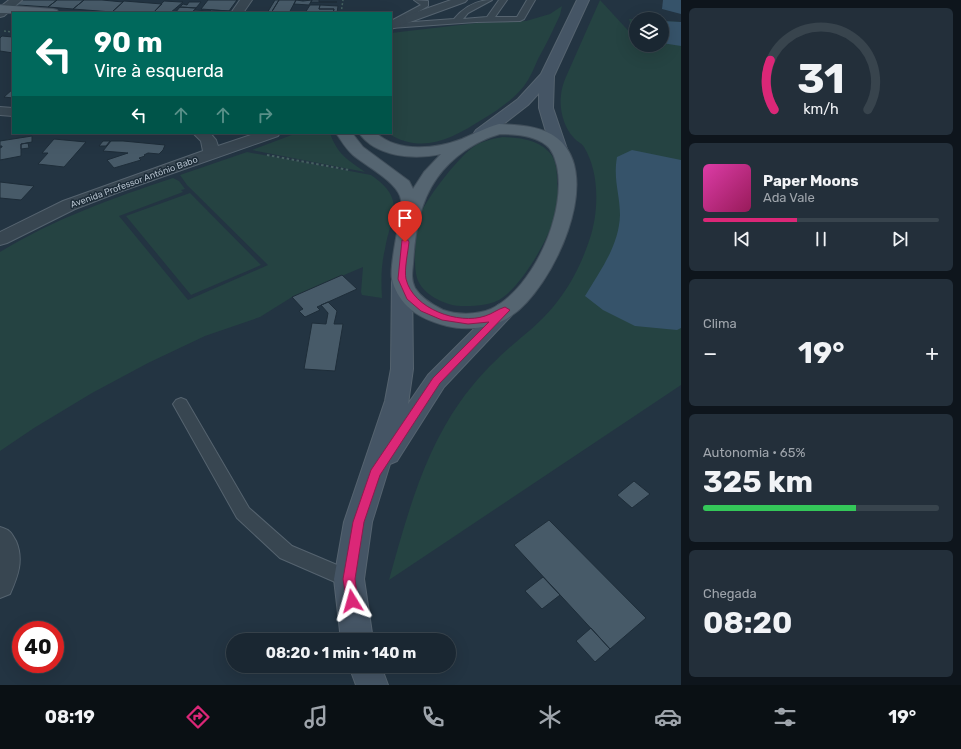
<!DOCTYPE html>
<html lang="pt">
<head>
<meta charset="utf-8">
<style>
  :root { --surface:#1a2732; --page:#232f3a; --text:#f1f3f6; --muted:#9fa5ac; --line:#38444d; --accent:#db2777 }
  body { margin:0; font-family:Rubik,sans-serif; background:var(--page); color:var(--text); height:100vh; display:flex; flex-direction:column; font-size:15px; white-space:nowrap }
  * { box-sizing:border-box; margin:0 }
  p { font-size:13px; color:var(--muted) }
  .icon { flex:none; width:22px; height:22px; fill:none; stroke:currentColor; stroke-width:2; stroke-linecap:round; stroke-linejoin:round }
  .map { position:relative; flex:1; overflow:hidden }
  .side { display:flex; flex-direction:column; gap:8px; padding:8px; background:#0e151c; width:280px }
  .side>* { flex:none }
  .top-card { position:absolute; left:12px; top:12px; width:380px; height:122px; border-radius:0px; box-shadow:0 4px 16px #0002,0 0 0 1px var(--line); background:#00695c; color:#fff; overflow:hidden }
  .fabs { position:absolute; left:629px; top:12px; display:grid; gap:8px }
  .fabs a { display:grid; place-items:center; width:40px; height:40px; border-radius:50%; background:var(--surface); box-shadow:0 4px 16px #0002,0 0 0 1px var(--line); font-size:20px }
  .speed { position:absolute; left:12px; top:621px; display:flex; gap:8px; font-size:20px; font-weight:700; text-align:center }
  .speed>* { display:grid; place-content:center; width:52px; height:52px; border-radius:50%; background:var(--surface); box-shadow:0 4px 16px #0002,0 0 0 1px var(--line); line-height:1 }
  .speed .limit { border:6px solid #d22; background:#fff; color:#111 }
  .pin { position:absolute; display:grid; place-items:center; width:34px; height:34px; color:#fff; margin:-41px -17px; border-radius:50% 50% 50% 0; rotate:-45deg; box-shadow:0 0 4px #0007 }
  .pin .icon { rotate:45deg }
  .me { position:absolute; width:44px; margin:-22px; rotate:352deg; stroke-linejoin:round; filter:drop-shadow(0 0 3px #0008) }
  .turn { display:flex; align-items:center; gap:14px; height:84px; padding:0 16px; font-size:18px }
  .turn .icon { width:52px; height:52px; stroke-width:2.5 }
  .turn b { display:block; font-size:28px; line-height:34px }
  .lanes { display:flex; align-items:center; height:38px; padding:0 16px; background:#0003; justify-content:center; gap:20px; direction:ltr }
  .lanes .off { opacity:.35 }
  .big { font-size:30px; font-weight:700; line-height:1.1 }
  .side .widget { flex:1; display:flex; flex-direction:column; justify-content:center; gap:6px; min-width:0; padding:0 14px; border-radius:6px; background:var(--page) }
  .side .dial { align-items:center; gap:0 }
  .dial svg { height:104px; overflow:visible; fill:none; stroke:var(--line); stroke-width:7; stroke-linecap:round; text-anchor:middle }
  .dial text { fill:var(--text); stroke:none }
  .song { display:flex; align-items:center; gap:12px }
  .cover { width:48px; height:48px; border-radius:6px; background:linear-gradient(135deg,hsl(320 70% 55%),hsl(330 70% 35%)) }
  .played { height:4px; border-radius:2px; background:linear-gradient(90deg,var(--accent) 40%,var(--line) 40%) }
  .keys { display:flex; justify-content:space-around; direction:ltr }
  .heat { display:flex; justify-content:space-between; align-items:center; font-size:22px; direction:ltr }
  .charge { height:6px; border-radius:3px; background:linear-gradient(90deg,#34c759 65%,var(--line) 0) }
  .trip { position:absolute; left:226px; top:633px; width:230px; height:40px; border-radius:20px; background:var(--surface); box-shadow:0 4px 16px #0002,0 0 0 1px var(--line); font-weight:700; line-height:40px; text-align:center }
  .tab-bar { display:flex; height:64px; justify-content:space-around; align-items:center; background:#0a1014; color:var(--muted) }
  .tab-bar .icon { width:28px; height:28px }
  .tab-bar .active { color:var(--accent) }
  .tab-bar b { font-size:18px; color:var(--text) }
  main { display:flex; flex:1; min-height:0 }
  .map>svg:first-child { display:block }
  .green { fill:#254342 }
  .water { fill:#36536a }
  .building { fill:#475a68; stroke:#1e2d39 }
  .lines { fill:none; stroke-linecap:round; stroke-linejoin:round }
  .lane-casing { stroke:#55636f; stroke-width:2 }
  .street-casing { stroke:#55636f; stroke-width:2 }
  .secondary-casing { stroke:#55636f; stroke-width:2 }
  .primary-casing { stroke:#414f5b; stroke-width:2 }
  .path-far1 { stroke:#456060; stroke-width:1.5; stroke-dasharray:2 2; stroke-linecap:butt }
  .path { stroke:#456060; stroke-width:2; stroke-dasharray:2.5 2.5; stroke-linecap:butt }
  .lane { fill:#384651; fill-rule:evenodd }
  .street { fill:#384651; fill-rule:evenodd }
  .secondary { fill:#455565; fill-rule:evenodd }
  .primary { fill:#556571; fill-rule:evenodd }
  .route { fill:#db2777; stroke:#8e194d }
  .labels { text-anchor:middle; stroke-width:3; stroke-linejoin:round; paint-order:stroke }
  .far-street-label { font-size:9px; fill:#b4c0cc; stroke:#1c2b37 }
</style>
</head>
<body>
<main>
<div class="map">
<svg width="681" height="685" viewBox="0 0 681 685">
  <rect width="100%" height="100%" fill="#233442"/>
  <path class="green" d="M600 0 635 38 629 19H636V45H662V21L681 22V385L389 580C406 519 423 454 460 402 474 382 491 364 509 348 524 335 540 323 553 307 569 288 581 265 589 241 599 213 600 173 584 147 582 143 577 142 574 138 564 128 559 109 561 95 562 83 569 71 573 61 582 41 591 20 600 0Z
    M562 6 560 15C553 30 546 45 538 59 534 68 530 78 524 86 513 100 498 110 483 119 451 139 423 155 387 133H391V33L477 23 526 21 550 14Z
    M297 133H330C337 154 348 160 365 172L252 150Z
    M503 137C519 138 536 139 548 151 556 158 557 170 557 179 557 187 559 196 558 204 555 230 522 287 499 300 487 306 473 306 460 306 444 305 422 294 417 278 414 267 415 252 416 241 417 235 416 227 418 220 424 201 456 160 472 148 481 141 492 139 503 137Z
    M247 152 371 175C407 200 391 214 385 249 381 265 381 281 382 298L362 295 361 292 363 267 292 297 260 317 205 336 148 363 92 393 34 428 0 451V252C54 219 113 198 173 178L179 181 185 189 181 190 183 192 119 216 188 300 268 265 187 185 180 175Z
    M190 193 261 265 191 295 126 216Z"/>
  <path class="water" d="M663 0H681V14L662 9Z
    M662 21 681 22V46L662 43Z
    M632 150 681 160V328L677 330 635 326 603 310 585 296C600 271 619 246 620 215 620 194 613 180 617 157Z"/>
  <path class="building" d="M21 0H57L48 7 18 5 17 4Z
    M57 0H84L73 9 48 7Z
    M84 0H102L123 2 112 12 73 9Z
    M208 0H237L229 11 201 9Z
    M275 0H279L271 13H278H267Z
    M279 0H296L289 13H271Z
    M296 0 303 1 312 0 309 5 294 4Z
    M312 0H319V2H337H311Z
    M124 1 162 4 153 13 112 12Z
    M164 1 181 2H183L170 13H153Z
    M189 2H201L196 8 180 7 183 4 187 5Z
    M310 5H320L319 9H334L333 13H305Z
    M320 5 338 6 337 13H333L334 9H319Z
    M180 7 196 8 192 13H175Z
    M194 10 210 11 211 10 229 11 228 13H192Z
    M2 36 13 37V53L0 51V38Z
    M13 89V98L4 97Z
    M32 136V142L21 144V156L0 160V148L2 147V146H0V141Z
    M54 139 86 142 64 167 38 164 48 153H42Z
    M103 141H110L106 146H99Z
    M111 141H123L165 145 163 150 159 154 148 153 144 155 145 156 139 158 141 160 114 168 107 160 128 153 103 151Z
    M28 143 29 148 21 149V144Z
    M0 182 34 186 21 200 0 198Z
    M342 275 357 289 317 307 320 310 305 317 299 311 303 309 292 297Z
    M328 302 337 311 334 324H343L335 371 304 369 312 323 326 324 328 313 321 305Z
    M634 481 650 494 632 508 617 495Z
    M549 520 646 618 610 649 514 545Z
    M543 577 560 595 542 609 525 591Z
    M591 628 610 649 595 662 576 641Z"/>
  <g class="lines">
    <defs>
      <path id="lane" d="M414 0 428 1V6L399 23 454 19C464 7 476 0 492 0L468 13 463 19 487 17 499 0H507L495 17H517L527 0H535L524 19 520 21 476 22 391 28V21L421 5Z
        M181 398 186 400 249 508 292 546 356 573 358 579 356 585 349 588 280 558 237 518 173 404 176 400Z"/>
      <path id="street" d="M9 0H22L4 16 0 17V7Z
        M240 0H252L243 13H231Z
        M451 0H467L465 2 391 29V21Z
        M0 107 13 108V116L0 115Z
        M193 133H210L216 140 218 146 257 133H280L278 136 119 192 75 209 7 243 0 245V232L63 201 203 151 201 141Z
        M0 527C3 528 7 529 9 531 12 533 14 538 16 541 24 560 18 576 10 594L0 598Z"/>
      <path id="secondary" d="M577 0H589L554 76 553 108 568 152 566 155 560 157 554 155 552 152 539 108V93L528 105 488 136 482 138 476 136 474 133 476 130 518 99 541 74Z
        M402 272 409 274 412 279 413 369 408 404 428 375 498 305 505 303 512 305 516 310 512 315 444 387 397 461 390 464 372 522 364 579 373 640H341L334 579 344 522 385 401 391 369 392 279 395 274Z
        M349 666H381L388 685H356Z"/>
      <path id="primary" d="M0 5 53 9 57 10 59 13H0Z
        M499 124C518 125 542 126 557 138 606 176 552 289 511 316 493 328 467 331 447 326 432 322 418 317 407 306 400 299 394 289 392 279 390 270 396 238 398 228 401 217 404 208 400 196 394 180 366 166 353 155 346 149 341 140 336 133H352L363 147 409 181 413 189 424 172 441 154C414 160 376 157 359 133H376C398 153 436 149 462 139 474 134 485 128 499 124ZM500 134C515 134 534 135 546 145 553 150 555 159 557 166 567 212 534 288 491 309 477 315 457 315 443 310 433 305 421 298 415 288 411 280 412 273 413 264 415 234 419 203 437 178 452 157 475 141 500 134Z"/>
    </defs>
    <use href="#lane" class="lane-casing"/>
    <use href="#street" class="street-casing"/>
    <use href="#secondary" class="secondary-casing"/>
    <use href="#primary" class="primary-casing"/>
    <path class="path-far1" d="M341 13 343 0
      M4 31 13 32"/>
    <path class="path" d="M267 155 349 170"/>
    <use href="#lane" class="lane"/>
    <use href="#street" class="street"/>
    <use href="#secondary" class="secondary"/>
    <use href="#primary" class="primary"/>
  </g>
  <path class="route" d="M402 240H408L409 242C408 252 404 270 406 279 413 309 459 325 485 316 492 314 498 309 505 307L510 310 440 383 380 475 364 522 355 579 358 601 356 605 352 607 347 605 343 579 353 522 371 470 433 378 489 322 468 324 442 320 421 311 407 299 398 279Z"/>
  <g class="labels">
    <g class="far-street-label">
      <text transform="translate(134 182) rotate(-20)" y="3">Avenida Professor António Babo</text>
    </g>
  </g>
</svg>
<div class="fabs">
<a><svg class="icon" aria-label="layers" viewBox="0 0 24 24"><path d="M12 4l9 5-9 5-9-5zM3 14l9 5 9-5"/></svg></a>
</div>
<div class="speed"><div class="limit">40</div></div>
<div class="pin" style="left:405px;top:242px;background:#d93025"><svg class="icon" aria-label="arrive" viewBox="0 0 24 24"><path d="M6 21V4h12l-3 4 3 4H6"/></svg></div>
<svg class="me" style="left:352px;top:601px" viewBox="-20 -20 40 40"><path d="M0-17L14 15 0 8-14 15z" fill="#db2777" stroke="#fff" stroke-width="4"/></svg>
<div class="trip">08:20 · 1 min · 140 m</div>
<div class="top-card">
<div class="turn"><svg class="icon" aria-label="left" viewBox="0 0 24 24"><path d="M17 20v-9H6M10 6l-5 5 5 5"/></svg><div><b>90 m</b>Vire à esquerda</div></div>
<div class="lanes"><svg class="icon" aria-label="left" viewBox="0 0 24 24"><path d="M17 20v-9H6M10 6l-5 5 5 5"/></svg><svg class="icon off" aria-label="ahead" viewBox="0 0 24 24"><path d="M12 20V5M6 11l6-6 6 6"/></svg><svg class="icon off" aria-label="ahead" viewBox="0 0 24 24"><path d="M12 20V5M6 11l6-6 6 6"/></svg><svg class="icon off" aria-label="right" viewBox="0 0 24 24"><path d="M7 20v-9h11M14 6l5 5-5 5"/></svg></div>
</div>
</div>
<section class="side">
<div class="widget dial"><svg viewBox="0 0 100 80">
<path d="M14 69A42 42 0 1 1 86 69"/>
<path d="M14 69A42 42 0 0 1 11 31" stroke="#db2777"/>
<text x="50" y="56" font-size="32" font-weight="700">31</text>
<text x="50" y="72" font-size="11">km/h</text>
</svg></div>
<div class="widget">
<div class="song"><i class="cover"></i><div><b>Paper Moons</b><p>Ada Vale</p></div></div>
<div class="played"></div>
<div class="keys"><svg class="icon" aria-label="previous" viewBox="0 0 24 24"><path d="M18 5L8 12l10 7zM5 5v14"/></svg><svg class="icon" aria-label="pause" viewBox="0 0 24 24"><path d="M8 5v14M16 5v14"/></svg><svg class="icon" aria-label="next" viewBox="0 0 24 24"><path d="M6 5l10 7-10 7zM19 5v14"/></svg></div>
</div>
<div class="widget"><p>Clima</p>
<div class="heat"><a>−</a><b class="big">19°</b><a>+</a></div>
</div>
<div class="widget"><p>Autonomia · 65%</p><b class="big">325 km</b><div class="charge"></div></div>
<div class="widget"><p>Chegada</p><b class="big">08:20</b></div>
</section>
</main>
<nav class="tab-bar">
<b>08:19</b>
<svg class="icon active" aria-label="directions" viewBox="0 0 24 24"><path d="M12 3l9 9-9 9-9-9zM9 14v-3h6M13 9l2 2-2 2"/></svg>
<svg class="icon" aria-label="music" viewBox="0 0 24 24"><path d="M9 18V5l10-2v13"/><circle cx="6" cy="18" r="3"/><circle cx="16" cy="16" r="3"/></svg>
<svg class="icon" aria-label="phone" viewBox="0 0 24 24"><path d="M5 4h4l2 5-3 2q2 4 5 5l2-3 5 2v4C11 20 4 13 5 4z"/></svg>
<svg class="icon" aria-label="climate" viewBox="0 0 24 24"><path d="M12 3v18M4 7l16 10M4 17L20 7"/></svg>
<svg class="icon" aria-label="car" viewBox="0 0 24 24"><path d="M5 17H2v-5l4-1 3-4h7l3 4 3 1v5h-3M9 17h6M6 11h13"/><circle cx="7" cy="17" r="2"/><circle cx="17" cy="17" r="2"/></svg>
<svg class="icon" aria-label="filters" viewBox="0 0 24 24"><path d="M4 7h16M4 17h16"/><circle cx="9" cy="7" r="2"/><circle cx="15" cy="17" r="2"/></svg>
<b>19°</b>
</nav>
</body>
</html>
